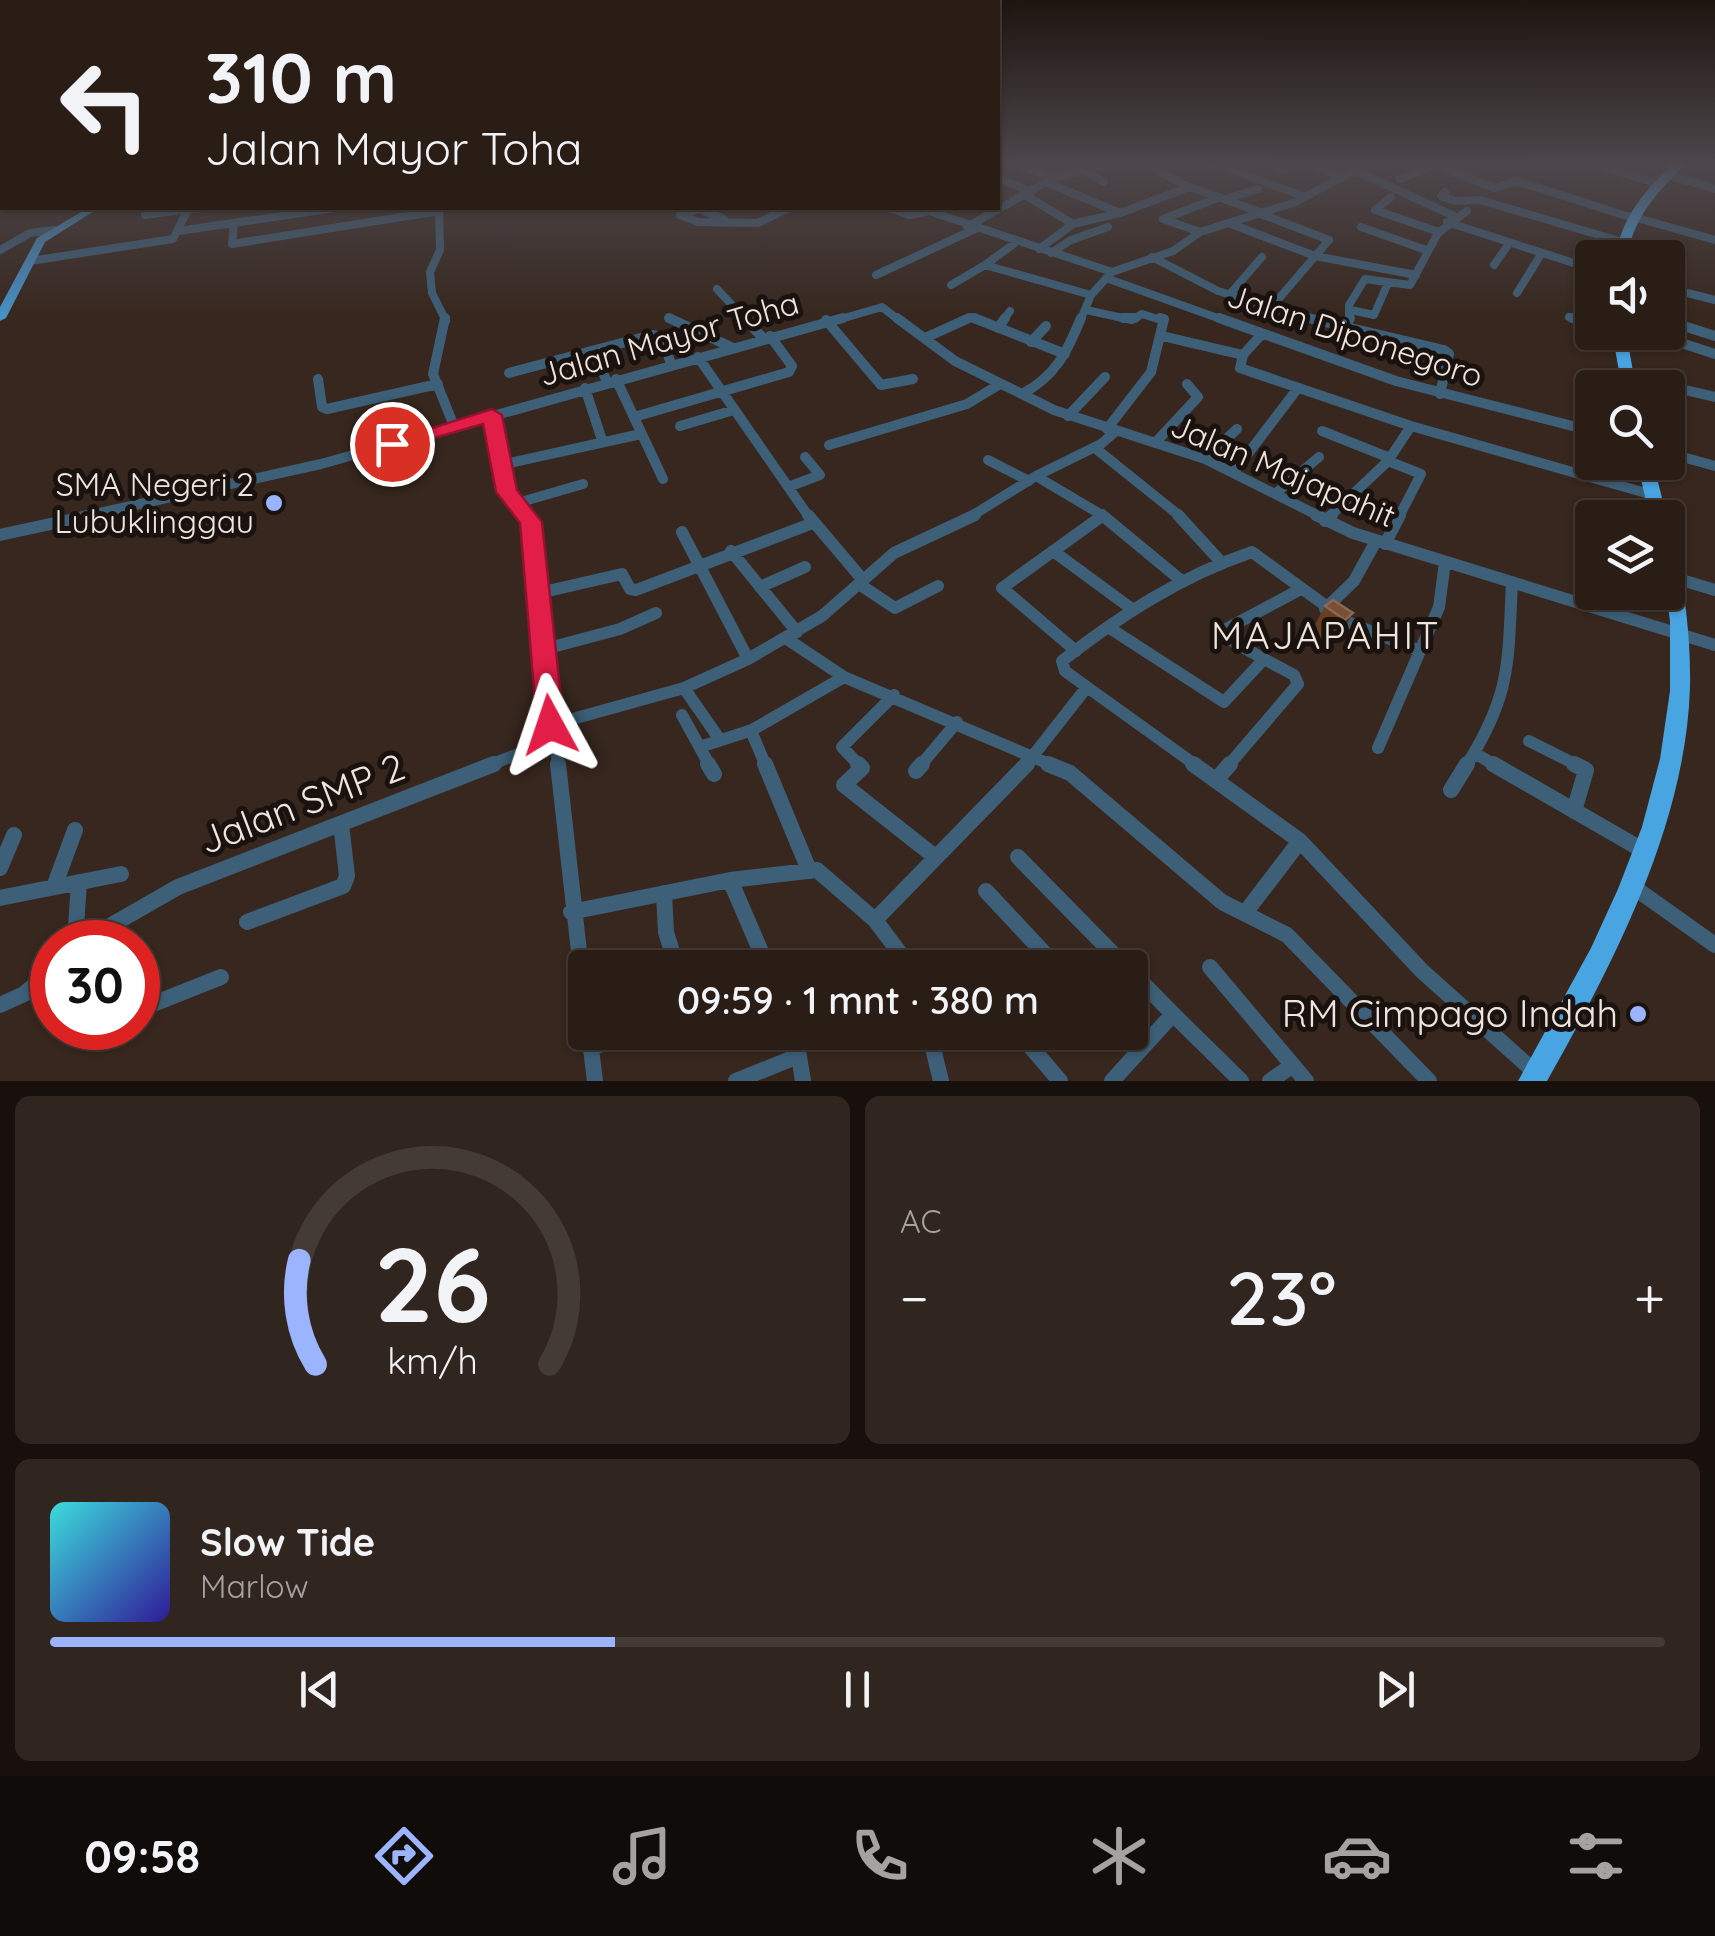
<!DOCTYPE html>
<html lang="id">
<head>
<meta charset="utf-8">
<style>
  :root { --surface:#291d16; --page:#31261f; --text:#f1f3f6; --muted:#a5a2a1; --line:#453b35; --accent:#9cb4fd }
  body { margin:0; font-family:Quicksand,sans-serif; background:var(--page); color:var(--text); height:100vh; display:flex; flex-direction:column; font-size:38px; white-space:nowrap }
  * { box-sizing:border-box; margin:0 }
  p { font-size:32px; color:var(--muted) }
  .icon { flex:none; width:55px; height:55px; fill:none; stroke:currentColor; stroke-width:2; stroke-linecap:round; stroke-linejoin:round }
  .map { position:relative; height:1081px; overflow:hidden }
  .details { display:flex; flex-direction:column; gap:15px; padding:15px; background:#17100c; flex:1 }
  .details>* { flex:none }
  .banner { position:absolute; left:0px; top:0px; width:1000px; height:210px; box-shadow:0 2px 8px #0004,0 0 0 2px var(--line); background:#291d16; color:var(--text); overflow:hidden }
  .tools { position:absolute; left:1575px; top:240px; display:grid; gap:20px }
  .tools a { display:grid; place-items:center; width:110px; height:110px; border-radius:10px; background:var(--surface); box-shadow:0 2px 8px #0004,0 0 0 2px var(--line); font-size:50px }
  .speed { position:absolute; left:30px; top:920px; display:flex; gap:20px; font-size:50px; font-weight:700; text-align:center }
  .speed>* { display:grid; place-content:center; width:130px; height:130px; border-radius:50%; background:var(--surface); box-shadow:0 2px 8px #0004,0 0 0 2px var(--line); line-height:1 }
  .speed .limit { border:15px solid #d22; background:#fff; color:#111 }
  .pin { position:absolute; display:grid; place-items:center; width:85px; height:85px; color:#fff; margin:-42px; border:5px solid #fff; border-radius:50%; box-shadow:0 2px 10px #0007 }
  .me { position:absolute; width:110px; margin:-55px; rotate:355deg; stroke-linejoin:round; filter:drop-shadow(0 0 8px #0008) }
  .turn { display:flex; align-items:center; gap:35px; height:210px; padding:0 40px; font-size:45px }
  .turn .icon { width:130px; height:130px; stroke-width:2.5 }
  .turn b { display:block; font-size:70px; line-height:85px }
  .big { font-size:75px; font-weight:600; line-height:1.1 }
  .details .widget { flex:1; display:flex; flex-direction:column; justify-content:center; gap:15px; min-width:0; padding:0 35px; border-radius:15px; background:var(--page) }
  .details .dial { align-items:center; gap:0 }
  .dial svg { height:260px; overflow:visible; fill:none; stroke:var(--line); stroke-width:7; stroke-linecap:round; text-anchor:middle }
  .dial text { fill:var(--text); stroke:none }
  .song { display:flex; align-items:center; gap:30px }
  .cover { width:120px; height:120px; border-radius:15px; background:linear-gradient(135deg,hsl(180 70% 55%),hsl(250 70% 35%)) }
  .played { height:10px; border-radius:5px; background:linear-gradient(90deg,var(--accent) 35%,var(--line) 35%) }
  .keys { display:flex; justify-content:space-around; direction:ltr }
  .heat { display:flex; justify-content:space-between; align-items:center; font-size:55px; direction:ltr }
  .details .tiles { flex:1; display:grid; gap:15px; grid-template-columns:1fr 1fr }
  .widget:last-child { grid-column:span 2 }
  .trip { position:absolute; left:568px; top:950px; width:580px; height:100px; border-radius:10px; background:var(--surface); box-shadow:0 2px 8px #0004,0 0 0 2px var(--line); font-weight:600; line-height:100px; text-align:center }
  .tabs { display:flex; height:160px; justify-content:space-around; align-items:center; background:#100c09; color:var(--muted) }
  .tabs .icon { width:70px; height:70px }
  .tabs .active { color:var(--accent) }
  .tabs b { font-size:45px; color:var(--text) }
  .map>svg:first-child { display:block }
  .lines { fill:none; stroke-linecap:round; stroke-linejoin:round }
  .minor-far3 { stroke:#3d5f78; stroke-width:8 }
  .minor-far2 { stroke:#3d5f78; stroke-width:10 }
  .minor-far1 { stroke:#3d5f78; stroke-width:12 }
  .minor { stroke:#3d5f78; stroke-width:16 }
  .major { fill:#4790c4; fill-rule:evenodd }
  .highway { fill:#49a4e2; fill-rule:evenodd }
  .wall { fill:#683f22 }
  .shaded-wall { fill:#4e2e18 }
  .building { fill:#775037; stroke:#8a6851; stroke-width:2.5 }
  .route { fill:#e11d48; stroke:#92132f; stroke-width:2.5 }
  .poi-dot { fill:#9cb4fd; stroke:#19120e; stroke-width:4 }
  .labels { text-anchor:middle; stroke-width:10; stroke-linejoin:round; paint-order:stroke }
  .street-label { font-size:32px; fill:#efe5df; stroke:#19120e }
  .poi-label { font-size:32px; fill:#efe5df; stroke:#19120e; text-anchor:end }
  .quarter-label { font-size:38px; letter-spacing:2.5px; fill:#efe5df; stroke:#19120e }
  .near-street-label { font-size:38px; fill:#efe5df; stroke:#19120e }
  .near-poi-label { font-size:38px; fill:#efe5df; stroke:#19120e; text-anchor:end }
</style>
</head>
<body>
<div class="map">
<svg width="1715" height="1081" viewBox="0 0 1715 1081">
  <rect width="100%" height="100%" fill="#37271e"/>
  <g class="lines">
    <path class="minor-far3" d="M1018 164 1054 179
      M1147 164 1184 185 1263 213
      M1216 164 1305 197
      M1273 164 1284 169
      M1310 164 1340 177
      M1433 164 1494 188 1517 181 1630 217
      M1594 164 1658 184
      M1083 170 1104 182
      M1354 170 1454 216
      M1667 175 1715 189
      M998 178 1031 192
      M1400 179 1434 165
      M1048 183 1120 213
      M1445 192 1441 196 1455 201 1480 200 1623 242
      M1025 195 1073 224
      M1391 197 1375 210 1439 232
      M1229 198 1258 189
      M439 208 440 250 430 272 432 293 446 321
      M889 208 910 215 929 211 1112 272
      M1261 214 1329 240 1270 309
      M145 215 188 209
      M1630 216 1715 240
      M724 219 699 209 680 215 698 222 758 223 789 208
      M1447 222 1592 269
      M234 223 232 244 439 211
      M1231 224 1315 256 1416 275
      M967 227 1055 177 1107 164
      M1361 227 1426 250
      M179 231 335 208
      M1200 232 1163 219 1220 197
      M1015 243 985 265 1091 295
      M1039 249 1073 224 1123 212 1189 187
      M0 250 30 233 54 230
      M1051 253 1071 240 1108 227
      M1152 257 1218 291 1319 321
      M30 261 173 239 188 209 204 208
      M1494 265 1508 245
      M876 275 975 229
      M1106 278 1226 321
      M951 285 985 265
      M1668 288 1715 300
      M717 289 747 321
      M1517 293 1540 256
      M1229 295 1262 257
      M1086 310 1132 320 1142 314 1164 321
      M1351 310 1374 315 1388 283
      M1569 317 1581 321
      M669 318 674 321
      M834 321 882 307 900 321
      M963 321 971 317 980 321
      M1003 321 1010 311
      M1080 321 1091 295 1112 272 1173 251 1200 232 1293 203 1367 164
      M1349 321V305L1365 279 1410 285 1438 233 1467 211"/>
    <path class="minor-far2" d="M445 318 433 374 454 426
      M669 318 731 347
      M744 318 763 338
      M897 318 955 361 1054 410 1205 459 1321 517
      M974 318 1065 354
      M1123 318H1135
      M1219 318 1396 381 1592 431
      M1308 318 1444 350 1449 354 1440 394
      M1572 318 1592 324
      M826 320 881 385 913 379
      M1668 321 1715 336
      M1346 326 1350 318
      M998 328 1005 318
      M1648 332 1715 354
      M1261 335 1243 355 1240 368 1411 426 1653 495
      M1162 336 1243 355
      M925 338 969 318
      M1031 342 1046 326
      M594 351 607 382
      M698 357 809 517
      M509 373 652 335 662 337 671 364
      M1628 377 1715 397
      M318 379 322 407 327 409 438 384
      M616 379 663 479
      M585 388 602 440
      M1022 394C1056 376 1067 352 1081 318
      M492 415 507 492 527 517
      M1068 416 1105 377
      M634 417 789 372 792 366 770 336
      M680 426 734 410
      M1107 429 1151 372 1164 319 1160 318
      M1322 431 1390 458
      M1155 443 1198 397 1187 384
      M829 445 967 404 1000 384
      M1095 448 1181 517
      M1668 453 1715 466
      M1205 459 1237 429
      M988 460 1029 481
      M1388 461 1421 474 1399 517
      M501 465 641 434
      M1234 472 1298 388
      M1036 476 1105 517
      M788 487 820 475 805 457
      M1275 494 1319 457
      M514 504 583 484
      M81 517 321 464 843 318
      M970 517 1036 476 1101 444 1116 431
      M1329 517 1388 461 1411 426"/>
    <path class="minor-far1" d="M525 515 531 522 558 766
      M808 515 863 580
      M1102 515 1183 582
      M1178 515 1221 562
      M1316 515 1353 533 1715 645
      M1325 521 1332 515
      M682 532 748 659
      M0 535 92 515
      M1385 544 1400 515
      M731 551 797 632
      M1053 551 1132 609
      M1675 578 1715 590
      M859 584 895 608 938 586
      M760 587 805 567
      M539 593 622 574 630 589 636 590 813 523
      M1325 609 1354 581 1376 541
      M1108 627 1224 702 1264 659 1225 637 1226 629 1301 589
      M787 639 844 677 1054 766
      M545 649 620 629 656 613
      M1076 651 1002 588 1102 516
      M1087 687 1197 766
      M684 688 718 737
      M682 715 710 766
      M551 725 684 688 748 659 822 616 894 553 975 515
      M751 731 766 766
      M1529 741 1579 766
      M700 747 752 730 844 677
      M1378 748 1420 651
      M1474 753 1497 766
      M487 766 552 741
      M860 766 842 747 894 695
      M920 766 957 722
      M1025 766 1087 687 1065 671 1062 661C1121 615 1181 576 1252 552L1348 622 1420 651 1439 607 1445 562
      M1228 766 1298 684 1294 675 1264 659
      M1466 766C1511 695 1508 664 1512 582"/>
    <path class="minor" d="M558 764 585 1005
      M708 764 714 774
      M765 764 809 870
      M858 764 862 768 844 785 934 856
      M1048 764 1070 773 1222 902 1287 935 1429 1081
      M1193 764 1300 841 1422 971 1536 1073
      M1493 764 1646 852
      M1574 764 1586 770 1574 811
      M916 771 922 764
      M1217 779 1230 764
      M1451 790 1467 764
      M1018 857 1127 968
      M0 868 14 835
      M730 880 768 968
      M1632 886 1715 945
      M54 887 75 830
      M986 891 1058 968
      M664 893 666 932 677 968
      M0 898 121 874
      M571 912 730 880 817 870 875 920 911 968
      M1245 913 1300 841
      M875 920 1027 764
      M247 922 343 886 347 876 341 824
      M75 942 79 882
      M82 942 178 887 494 764
      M1210 967 1306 1081
      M0 1005 24 994 52 971
      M138 1010 221 977
      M1173 1014 1241 1081
      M77 1028H92
      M589 1032 595 1081
      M795 1032 803 1081
      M929 1032 941 1081
      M1018 1032 1060 1081
      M1119 1032 1137 1052
      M591 1048 636 1032
      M736 1081 798 1056
      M1112 1081 1173 1014 1130 970
      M1270 1081 1293 1065"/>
    <path class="major" d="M88 208H99L45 242 6 318 0 321V307L37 238Z"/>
    <path class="highway" d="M1673 164H1685C1657 194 1634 215 1627 258H1615C1622 217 1644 191 1673 164Z
      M1612 332H1626L1636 388H1622Z
      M1637 462H1653L1667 518H1650Z
      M1668 544 1677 550C1685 596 1691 640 1690 687 1686 825 1613 964 1547 1081H1518L1591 948 1618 889 1642 827 1660 759 1670 691V621L1666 592Z"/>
  </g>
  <path class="wall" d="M1325 606 1353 613 1338 639 1331 645 1311 632Z"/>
  <path class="shaded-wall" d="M1353 613 1338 639 1331 645 1345 620Z"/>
  <path class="building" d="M1333 600 1353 613 1345 620 1325 606Z"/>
  <linearGradient id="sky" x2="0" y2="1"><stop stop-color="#1e1510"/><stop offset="0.52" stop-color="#4d474c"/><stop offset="1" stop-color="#4d474c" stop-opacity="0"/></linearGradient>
  <rect width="1715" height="316" fill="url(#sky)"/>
  <path class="route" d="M492 409 502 415 517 490 542 522 564 725 560 733H541L537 725 520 523 496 492 483 424 392 450 382 444Z"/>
  <g class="poi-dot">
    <circle cx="274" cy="503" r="10"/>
    <circle cx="1638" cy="1014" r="10"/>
  </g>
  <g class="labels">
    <g class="street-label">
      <text transform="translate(1355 336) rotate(18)" y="11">Jalan Diponegoro</text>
      <text transform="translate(669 339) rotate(-16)" y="11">Jalan Mayor Toha</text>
      <text transform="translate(1283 471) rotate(23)" y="11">Jalan Majapahit</text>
    </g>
    <g class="poi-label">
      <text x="254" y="496">SMA Negeri 2<tspan x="254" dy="37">Lubuklinggau</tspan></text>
    </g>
    <g class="quarter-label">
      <text x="1326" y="649">MAJAPAHIT</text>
    </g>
    <g class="near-street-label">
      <text transform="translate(302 804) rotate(-21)" y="13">Jalan SMP 2</text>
    </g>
    <g class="near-poi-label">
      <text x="1618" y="1027">RM Cimpago Indah</text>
    </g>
  </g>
</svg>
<div class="tools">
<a><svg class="icon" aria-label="sound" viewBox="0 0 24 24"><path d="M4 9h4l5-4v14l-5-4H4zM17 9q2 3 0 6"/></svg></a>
<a><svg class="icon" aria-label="search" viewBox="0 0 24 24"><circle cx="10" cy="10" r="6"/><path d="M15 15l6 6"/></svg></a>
<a><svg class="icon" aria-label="layers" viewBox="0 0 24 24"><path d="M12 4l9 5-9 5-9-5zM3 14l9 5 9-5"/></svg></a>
</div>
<div class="speed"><div class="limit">30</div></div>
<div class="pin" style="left:392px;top:444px;background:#d93025"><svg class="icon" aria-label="arrive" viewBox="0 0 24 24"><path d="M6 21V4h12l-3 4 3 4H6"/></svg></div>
<svg class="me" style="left:550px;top:725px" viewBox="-20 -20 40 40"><path d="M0-17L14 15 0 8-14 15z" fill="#e11d48" stroke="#fff" stroke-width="4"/></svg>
<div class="trip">09:59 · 1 mnt · 380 m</div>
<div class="banner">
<div class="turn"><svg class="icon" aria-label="left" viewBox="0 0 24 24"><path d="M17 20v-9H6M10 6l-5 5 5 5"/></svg><div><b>310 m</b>Jalan Mayor Toha</div></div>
</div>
</div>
<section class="details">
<div class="tiles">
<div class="widget dial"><svg viewBox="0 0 100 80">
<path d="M14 69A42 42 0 1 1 86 69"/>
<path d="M14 69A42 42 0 0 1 9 37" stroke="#9cb4fd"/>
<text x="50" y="56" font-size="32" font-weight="700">26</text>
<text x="50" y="72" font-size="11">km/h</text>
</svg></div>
<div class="widget"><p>AC</p>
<div class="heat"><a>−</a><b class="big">23°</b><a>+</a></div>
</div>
<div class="widget">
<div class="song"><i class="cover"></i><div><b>Slow Tide</b><p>Marlow</p></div></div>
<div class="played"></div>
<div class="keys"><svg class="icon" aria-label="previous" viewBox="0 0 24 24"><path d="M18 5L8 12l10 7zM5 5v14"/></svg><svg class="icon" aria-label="pause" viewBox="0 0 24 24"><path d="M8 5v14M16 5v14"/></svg><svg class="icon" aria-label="next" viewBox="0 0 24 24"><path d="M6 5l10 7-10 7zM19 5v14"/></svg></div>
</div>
</div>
</section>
<nav class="tabs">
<b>09:58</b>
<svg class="icon active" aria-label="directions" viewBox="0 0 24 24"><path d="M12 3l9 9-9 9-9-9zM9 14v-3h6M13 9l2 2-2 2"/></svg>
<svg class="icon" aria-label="music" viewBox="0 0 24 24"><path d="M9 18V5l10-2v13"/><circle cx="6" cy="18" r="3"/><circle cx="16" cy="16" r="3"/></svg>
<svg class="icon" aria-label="phone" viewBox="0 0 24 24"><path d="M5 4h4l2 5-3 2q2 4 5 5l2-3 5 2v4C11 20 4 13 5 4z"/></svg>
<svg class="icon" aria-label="climate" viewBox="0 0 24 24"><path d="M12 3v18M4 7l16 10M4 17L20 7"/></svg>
<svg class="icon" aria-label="car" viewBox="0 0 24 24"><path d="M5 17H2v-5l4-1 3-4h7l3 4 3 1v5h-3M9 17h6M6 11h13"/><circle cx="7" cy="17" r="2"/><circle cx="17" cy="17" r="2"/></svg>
<svg class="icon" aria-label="filters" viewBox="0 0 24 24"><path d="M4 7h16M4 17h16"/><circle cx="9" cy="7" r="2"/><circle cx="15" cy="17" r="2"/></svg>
</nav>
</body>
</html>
